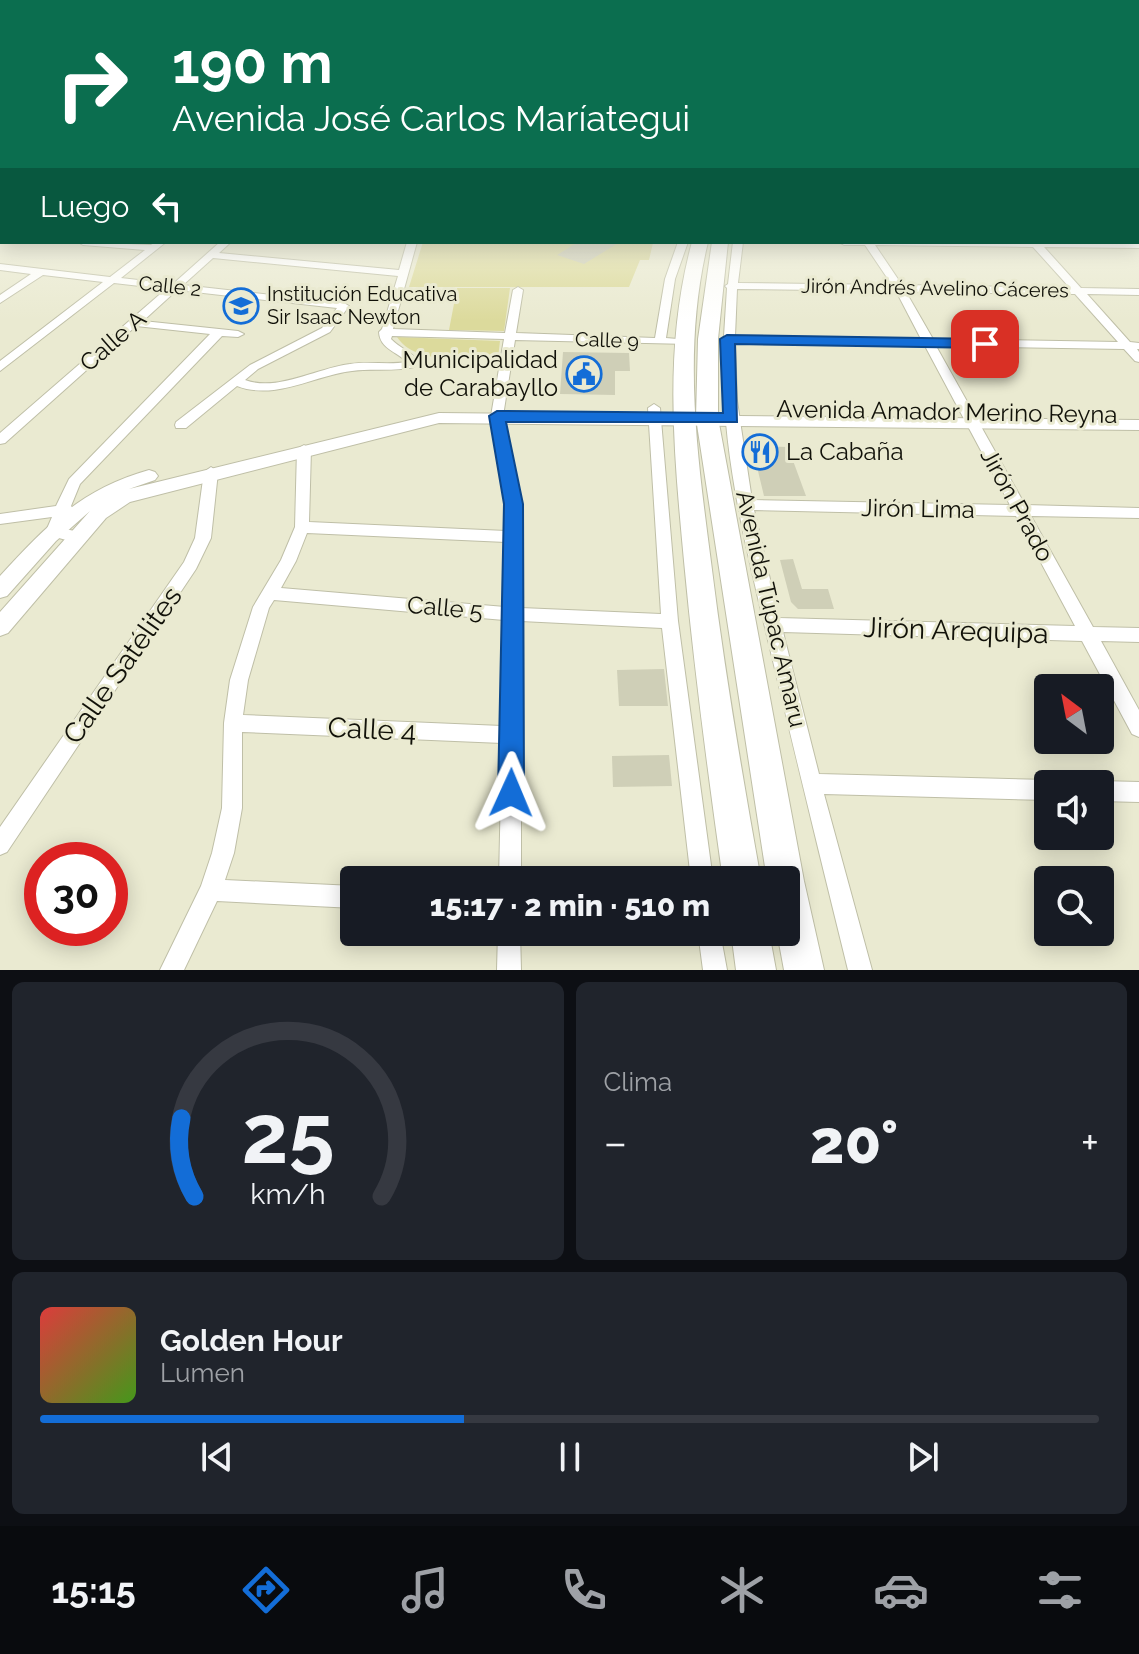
<!DOCTYPE html>
<html lang="es">
<head>
<meta charset="utf-8">
<style>
  :root { --surface:#171b24; --page:#20242c; --text:#f1f3f6; --muted:#9ea1a6; --line:#363941; --accent:#136dd7 }
  body { margin:0; font-family:Raleway,sans-serif; background:var(--page); color:var(--text); height:100vh; display:flex; flex-direction:column; font-size:30px; white-space:nowrap }
  * { box-sizing:border-box; margin:0 }
  p { font-size:26px; color:var(--muted) }
  .icon { flex:none; width:44px; height:44px; fill:none; stroke:currentColor; stroke-width:2; stroke-linecap:round; stroke-linejoin:round }
  .map { position:relative; height:970px; overflow:hidden }
  .panel { display:flex; flex-direction:column; gap:12px; padding:12px; background:#0d0f14; flex:1 }
  .panel>* { flex:none }
  .top-card { position:absolute; left:0px; top:0px; width:1140px; height:244px; box-shadow:0 4px 20px #0003; background:#0b6e4f; color:#fff; overflow:hidden }
  .needle { width:52px; rotate:328deg }
  .controls { position:absolute; left:1034px; top:674px; display:grid; gap:16px }
  .controls a { display:grid; place-items:center; width:80px; height:80px; border-radius:8px; background:var(--surface); box-shadow:0 4px 20px #0003; font-size:40px }
  .speed { position:absolute; left:24px; top:842px; display:flex; gap:16px; font-size:40px; font-weight:700; text-align:center }
  .speed>* { display:grid; place-content:center; width:104px; height:104px; border-radius:50%; background:var(--surface); box-shadow:0 4px 20px #0003; line-height:1 }
  .speed .limit { border:12px solid #d22; background:#fff; color:#111 }
  .pin { position:absolute; display:grid; place-items:center; width:68px; height:68px; color:#fff; margin:-34px; border-radius:16px; box-shadow:0 4px 12px #0006 }
  .me { position:absolute; width:88px; margin:-44px; rotate:1deg; stroke-linejoin:round; filter:drop-shadow(0 0 6px #0008) }
  .turn { display:flex; align-items:center; gap:28px; height:168px; padding:0 40px; font-size:36px }
  .turn .icon { width:104px; height:104px; stroke-width:2.5 }
  .turn b { display:block; font-size:56px; line-height:68px }
  .then { display:flex; align-items:center; height:76px; padding:0 40px; background:#0003; gap:16px; font-size:30px }
  .big { font-size:60px; font-weight:800; line-height:1.1 }
  .panel .card { flex:1; display:flex; flex-direction:column; justify-content:center; gap:12px; min-width:0; padding:0 28px; border-radius:12px; background:var(--page) }
  .panel .dial { align-items:center; gap:0 }
  .dial svg { height:208px; overflow:visible; fill:none; stroke:var(--line); stroke-width:7; stroke-linecap:round; text-anchor:middle }
  .dial text { fill:var(--text); stroke:none }
  .song { display:flex; align-items:center; gap:24px }
  .cover { width:96px; height:96px; border-radius:12px; background:linear-gradient(135deg,hsl(0 70% 55%),hsl(100 70% 35%)) }
  .played { height:8px; border-radius:4px; background:linear-gradient(90deg,var(--accent) 40%,var(--line) 40%) }
  .keys { display:flex; justify-content:space-around; direction:ltr }
  .heat { display:flex; justify-content:space-between; align-items:center; font-size:44px; direction:ltr }
  .panel .tiles { flex:1; display:grid; gap:12px; grid-template-columns:1fr 1fr }
  .card:last-child { grid-column:span 2 }
  .trip { position:absolute; left:340px; top:866px; width:460px; height:80px; border-radius:8px; background:var(--surface); box-shadow:0 4px 20px #0003; font-weight:800; line-height:80px; text-align:center }
  .tabs { display:flex; height:128px; justify-content:space-around; align-items:center; background:#090b0e; color:var(--muted) }
  .tabs .icon { width:56px; height:56px }
  .tabs .selected { color:var(--accent) }
  .tabs b { font-size:36px; color:var(--text) }
  .map>svg:first-child { display:block }
  .green { fill:#dcda9c }
  .building { fill:#cfcfb7 }
  .lines { fill:none; stroke-linecap:round; stroke-linejoin:round }
  .street-casing { stroke:#bfbfa7; stroke-width:2 }
  .secondary-casing { stroke:#bfbfa7; stroke-width:2 }
  .highway-casing { stroke:#bfbfa7; stroke-width:2 }
  .street { fill:#fff; fill-rule:evenodd }
  .secondary { fill:#fff; fill-rule:evenodd }
  .highway { fill:#fff; fill-rule:evenodd }
  .route { fill:#136dd7; stroke:#0c478c; stroke-width:2 }
  .labels { text-anchor:middle; stroke-width:6; stroke-linejoin:round; paint-order:stroke }
  .far-street-label { font-size:20px; fill:#111109; stroke:#eaead1 }
  .far-poi-label { font-size:20px; fill:#111109; stroke:#eaead1; text-anchor:start }
  .street-label { font-size:24px; fill:#111109; stroke:#eaead1 }
  .poi-label { font-size:24px; fill:#111109; stroke:#eaead1; text-anchor:end }
  .near-street-label { font-size:28px; fill:#111109; stroke:#eaead1 }
</style>
</head>
<body>
<div class="map">
<svg width="1139" height="970" viewBox="0 0 1139 970">
  <rect width="100%" height="100%" fill="#eaead1"/>
  <path class="green" d="M423 242H660L653 243 649 260H640L629 287H409Z
    M457 288H510L504 331 449 330Z
    M397 337 500 341 498 358C467 357 416 366 397 337Z"/>
  <path class="building" d="M578 242H620L584 264 557 255Z
    M563 352 629 353 630 371H615V395L560 394Z
    M752 446 788 447 806 496H764Z
    M793 559 802 589H828L834 609H798L791 602 780 560Z
    M664 669 668 706H619L617 670Z
    M669 755 672 786 613 787 612 756Z"/>
  <g class="lines">
    <defs>
      <path id="street" d="M1138 202 1139 203V209L1138 208Z
        M78 242 151 245 155 242H166L121 278 173 284 220 242H231L219 253 399 270 407 242H417L393 329 505 333 513 290 518 287 523 290 516 333 655 338 665 279 678 242H688L675 279 666 338 689 340V344L515 340 503 416 521 504V608L661 614 648 408 654 404 660 408 678 621 713 880H691L662 628 521 621V880H499L502 743 242 732V808L234 853 225 880 354 886V908L217 901 184 970H160L201 886 212 853 222 808 224 723 230 680 253 607 281 560 295 527 297 449 304 445 311 449 309 522 506 531 507 504 491 416 504 339 392 336 391 339C399 348 411 351 419 362L414 367C394 372 373 368 352 371 315 375 276 401 237 386L186 428H176L175 425 176 422 250 365 322 328 337 308 177 290 143 321 238 331 244 334 238 337 222 336 80 484 71 506 74 510 67 515 62 528 82 533 85 537 82 541 77 543 48 535 46 531 52 517 0 524V514L56 506 69 479 210 334 136 326 5 443 0 444V433L166 289 114 283 0 371V361L103 282 43 275 0 303V295L31 274 0 270V264L110 277 145 250 83 245ZM213 258 398 276 382 329 379 332C380 349 396 351 407 362 388 365 369 361 350 364 317 368 278 392 245 380L258 369 330 332 349 306 344 303 183 285ZM307 533 506 542 505 607 281 588 296 561ZM274 600 504 620 502 726 243 715 248 680 269 608Z
        M733 242H743L738 283 892 285 865 245H844L839 242H1139V248L1044 247 1081 288 1139 289V295L1087 294 1130 342 1139 343V349H1137L1139 352V362L1135 361 1124 349 936 346 1025 505 1139 508V518L1031 516 1093 627 1139 628V642L1101 641 1139 710V737L1132 734 1082 641 783 632 819 774 1048 780 1055 784H1048V800L824 794 872 970H848C821 860 794 751 768 640 745 544 719 442 724 342L721 339 724 336 727 288 725 286 728 284ZM875 245 1033 247 1070 288 902 285ZM737 289 896 291 921 339 735 336ZM906 292 1075 294 1118 342 933 339ZM735 342 925 346 1010 505 752 500 737 401ZM754 510 1016 516 1075 626 779 618Z
        M211 467 218 472 211 538 196 569 7 852 0 855V827L184 562 195 538 204 472Z
        M1100 781 1139 782V802L1100 801V784H1093Z
        M498 932H520L521 970H497Z
        M698 932H720L727 970H703Z"/>
      <path id="secondary" d="M439 413 1139 420V430L439 423 130 502 106 518 8 633 0 636V612L90 511 56 541 7 596 0 598V576C46 526 81 489 149 470L155 472 158 476 155 480 129 489Z"/>
      <path id="highway" d="M692 242H708C682 349 697 454 711 562 724 668 742 774 761 880H723C708 774 694 668 684 561 674 453 663 348 692 242Z
        M712 242H728L718 339V418L804 881 824 970H784L777 932H786V880H767L696 418 698 339Z
        M731 932H769L776 970H736Z"/>
    </defs>
    <use href="#street" class="street-casing"/>
    <use href="#secondary" class="secondary-casing"/>
    <use href="#highway" class="highway-casing"/>
    <use href="#street" class="street"/>
    <use href="#secondary" class="secondary"/>
    <use href="#highway" class="highway"/>
  </g>
  <linearGradient id="sky" x2="0" y2="1"><stop stop-color="#8aa9a9"/><stop offset="0.58" stop-color="#f6f6ea"/><stop offset="1" stop-color="#f6f6ea" stop-opacity="0"/></linearGradient>
  <rect width="1139" height="321" fill="url(#sky)"/>
  <path class="route" d="M727 335 985 339 993 344 985 348 735 344 737 422H506L523 504 524 793 520 802 511 806 502 802 498 793 504 504 489 416 497 411 723 413 720 339Z"/>
  <defs>
    <symbol id="school-ring" viewBox="-11 -11 22 22"><circle r="9.5" fill="#eaead1" stroke="#136dd7" stroke-width="1.5"/><path d="M0-5L7-2L0 1L-7-2ZM-4 1L0 2.5L4 1V4Q0 6-4 4Z" fill="#136dd7"/></symbol>
    <symbol id="civic-ring" viewBox="-11 -11 22 22"><circle r="9.5" fill="#eaead1" stroke="#136dd7" stroke-width="1.5"/><path d="M-.6-6.5H3V-4.5H.6V-3L4-1V1h2V6H-6V1h2V-1L-.6-3ZM-1.2 2.5V6h2.4V2.5Z" fill="#136dd7"/></symbol>
    <symbol id="restaurant-ring" viewBox="-11 -11 22 22"><circle r="9.5" fill="#eaead1" stroke="#136dd7" stroke-width="1.5"/><path d="M-5-6h1v4h1v-4h1v4h1v-4h1v5L-1.5 .5V6h-2V.5L-5-1ZM5-6V6H3V1.5H1.5Q1.5-4 5-6Z" fill="#136dd7"/></symbol>
  </defs>
  <g fill-rule="evenodd">
    <use href="#school-ring" x="221" y="286" width="40" height="40"/>
    <use href="#civic-ring" x="564" y="354" width="40" height="40"/>
    <use href="#restaurant-ring" x="740" y="432" width="40" height="40"/>
  </g>
  <g class="labels">
    <g class="far-street-label">
      <text transform="translate(170 286) rotate(6)" y="7">Calle 2</text>
      <text transform="translate(935 288) rotate(1)" y="7">Jirón Andrés Avelino Cáceres</text>
      <text transform="translate(607 340) rotate(2)" y="7">Calle 9</text>
    </g>
    <g class="far-poi-label">
      <text x="267" y="301">Institución Educativa<tspan x="267" dy="23">Sir Isaac Newton</tspan></text>
    </g>
    <g class="street-label">
      <text transform="translate(113 341) rotate(-41)" y="8">Calle A</text>
      <text transform="translate(947 412) rotate(1)" y="8">Avenida Amador Merino Reyna</text>
      <text transform="translate(1017 505) rotate(61)" y="8">Jirón Prado</text>
      <text transform="translate(918 509) rotate(1)" y="8">Jirón Lima</text>
      <text transform="translate(445 608) rotate(5)" y="8">Calle 5</text>
      <text transform="translate(771 609) rotate(77)" y="8">Avenida Túpac Amaru</text>
    </g>
    <g class="poi-label">
      <text x="558" y="368">Municipalidad<tspan x="558" dy="28">de Carabayllo</tspan></text>
      <text x="786" y="460" text-anchor="start">La Cabaña</text>
    </g>
    <g class="near-street-label">
      <text transform="translate(956 630) rotate(2)" y="10">Jirón Arequipa</text>
      <text transform="translate(122 665) rotate(-55)" y="10">Calle Satélites</text>
      <text transform="translate(372 729) rotate(3)" y="10">Calle 4</text>
    </g>
  </g>
</svg>
<div class="controls">
<a><svg class="needle" viewBox="-14 -14 28 28"><path d="M0-13l5 13h-10z" fill="#e53935"/><path d="M0 13l5-13h-10z" fill="#9ea1a6"/></svg></a>
<a><svg class="icon" aria-label="sound" viewBox="0 0 24 24"><path d="M4 9h4l5-4v14l-5-4H4zM17 9q2 3 0 6"/></svg></a>
<a><svg class="icon" aria-label="search" viewBox="0 0 24 24"><circle cx="10" cy="10" r="6"/><path d="M15 15l6 6"/></svg></a>
</div>
<div class="speed"><div class="limit">30</div></div>
<div class="pin" style="left:985px;top:344px;background:#d93025"><svg class="icon" aria-label="arrive" viewBox="0 0 24 24"><path d="M6 21V4h12l-3 4 3 4H6"/></svg></div>
<svg class="me" style="left:511px;top:793px" viewBox="-20 -20 40 40"><path d="M0-17L14 15 0 8-14 15z" fill="#136dd7" stroke="#fff" stroke-width="4"/></svg>
<div class="trip">15:17 · 2 min · 510 m</div>
<div class="top-card">
<div class="turn"><svg class="icon" aria-label="right" viewBox="0 0 24 24"><path d="M7 20v-9h11M14 6l5 5-5 5"/></svg><div><b>190 m</b>Avenida José Carlos Maríategui</div></div>
<div class="then">Luego<svg class="icon" aria-label="left" viewBox="0 0 24 24"><path d="M17 20v-9H6M10 6l-5 5 5 5"/></svg></div>
</div>
</div>
<section class="panel">
<div class="tiles">
<div class="card dial"><svg viewBox="0 0 100 80">
<path d="M14 69A42 42 0 1 1 86 69"/>
<path d="M14 69A42 42 0 0 1 9 39" stroke="#136dd7"/>
<text x="50" y="56" font-size="32" font-weight="700">25</text>
<text x="50" y="72" font-size="11">km/h</text>
</svg></div>
<div class="card"><p>Clima</p>
<div class="heat"><a>−</a><b class="big">20°</b><a>+</a></div>
</div>
<div class="card">
<div class="song"><i class="cover"></i><div><b>Golden Hour</b><p>Lumen</p></div></div>
<div class="played"></div>
<div class="keys"><svg class="icon" aria-label="previous" viewBox="0 0 24 24"><path d="M18 5L8 12l10 7zM5 5v14"/></svg><svg class="icon" aria-label="pause" viewBox="0 0 24 24"><path d="M8 5v14M16 5v14"/></svg><svg class="icon" aria-label="next" viewBox="0 0 24 24"><path d="M6 5l10 7-10 7zM19 5v14"/></svg></div>
</div>
</div>
</section>
<nav class="tabs">
<b>15:15</b>
<svg class="icon selected" aria-label="directions" viewBox="0 0 24 24"><path d="M12 3l9 9-9 9-9-9zM9 14v-3h6M13 9l2 2-2 2"/></svg>
<svg class="icon" aria-label="music" viewBox="0 0 24 24"><path d="M9 18V5l10-2v13"/><circle cx="6" cy="18" r="3"/><circle cx="16" cy="16" r="3"/></svg>
<svg class="icon" aria-label="phone" viewBox="0 0 24 24"><path d="M5 4h4l2 5-3 2q2 4 5 5l2-3 5 2v4C11 20 4 13 5 4z"/></svg>
<svg class="icon" aria-label="climate" viewBox="0 0 24 24"><path d="M12 3v18M4 7l16 10M4 17L20 7"/></svg>
<svg class="icon" aria-label="car" viewBox="0 0 24 24"><path d="M5 17H2v-5l4-1 3-4h7l3 4 3 1v5h-3M9 17h6M6 11h13"/><circle cx="7" cy="17" r="2"/><circle cx="17" cy="17" r="2"/></svg>
<svg class="icon" aria-label="filters" viewBox="0 0 24 24"><path d="M4 7h16M4 17h16"/><circle cx="9" cy="7" r="2"/><circle cx="15" cy="17" r="2"/></svg>
</nav>
</body>
</html>
